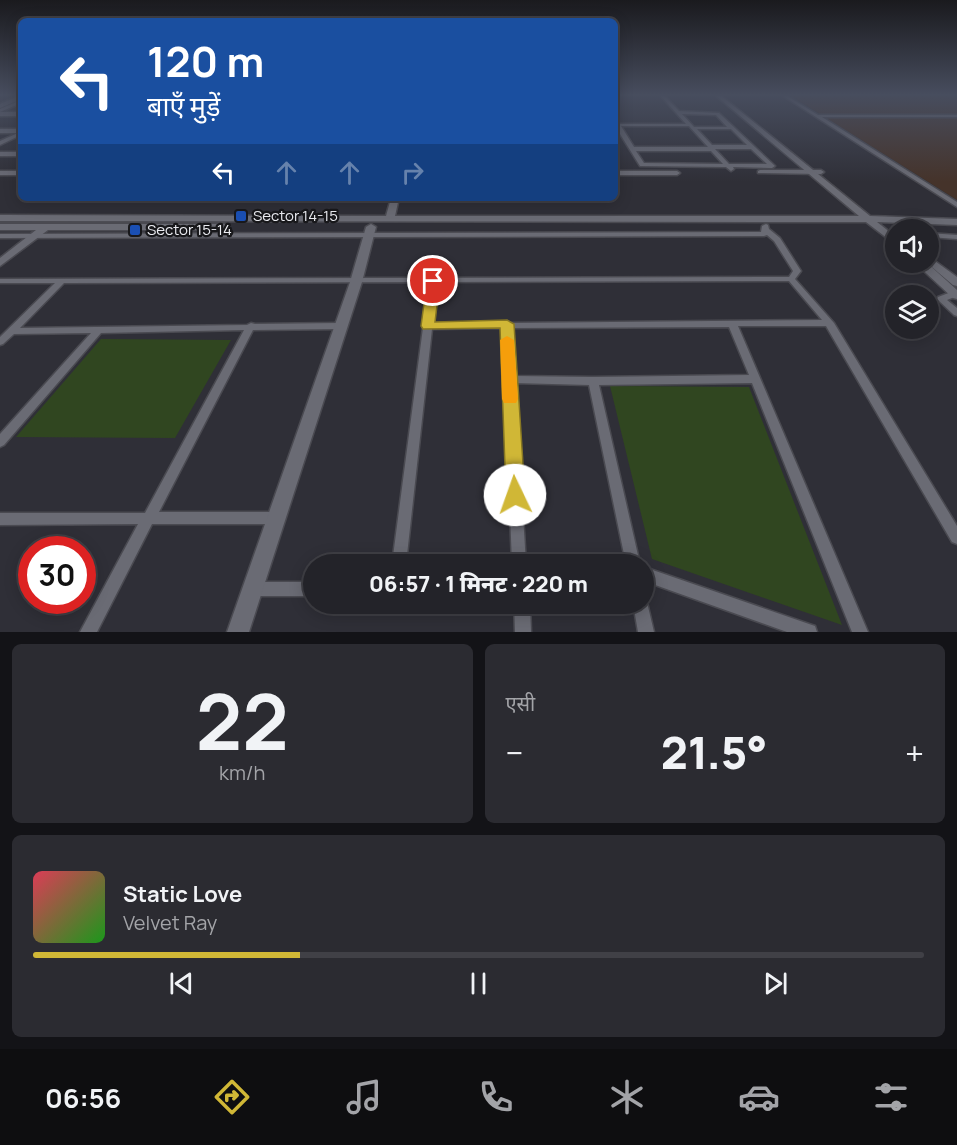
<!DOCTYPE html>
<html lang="hi">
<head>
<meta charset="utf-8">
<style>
  :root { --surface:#232329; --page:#2b2b31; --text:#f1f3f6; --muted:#a3a4a8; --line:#404046; --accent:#d0b736 }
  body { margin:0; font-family:Manrope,"Noto Sans Devanagari",sans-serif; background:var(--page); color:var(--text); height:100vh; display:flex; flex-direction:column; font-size:22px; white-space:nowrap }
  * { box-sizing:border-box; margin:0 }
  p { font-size:20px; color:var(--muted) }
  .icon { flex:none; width:33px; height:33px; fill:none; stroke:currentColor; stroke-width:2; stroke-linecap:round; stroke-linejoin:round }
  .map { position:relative; height:632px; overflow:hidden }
  .details { display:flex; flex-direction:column; gap:12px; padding:12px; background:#131317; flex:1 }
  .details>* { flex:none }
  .top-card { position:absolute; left:18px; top:18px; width:600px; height:183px; border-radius:9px; box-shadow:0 3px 15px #0003,0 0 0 2px var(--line); background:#1a4fa0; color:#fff; overflow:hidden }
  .buttons { position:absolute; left:885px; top:219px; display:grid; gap:12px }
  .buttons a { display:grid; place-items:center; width:54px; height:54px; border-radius:50%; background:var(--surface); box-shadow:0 3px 15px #0003,0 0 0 2px var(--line); font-size:30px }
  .speed { position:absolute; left:18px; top:536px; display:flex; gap:12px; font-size:30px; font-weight:700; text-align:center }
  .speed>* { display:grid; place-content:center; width:78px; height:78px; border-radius:50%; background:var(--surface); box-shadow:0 3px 15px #0003,0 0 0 2px var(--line); line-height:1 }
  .speed .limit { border:9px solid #d22; background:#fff; color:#111 }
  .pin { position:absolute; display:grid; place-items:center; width:51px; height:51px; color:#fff; margin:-26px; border:3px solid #fff; border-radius:50%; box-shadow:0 2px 6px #0007 }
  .me { position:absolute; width:66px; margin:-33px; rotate:357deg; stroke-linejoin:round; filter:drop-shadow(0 0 4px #0008) }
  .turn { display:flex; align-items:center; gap:21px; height:126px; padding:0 30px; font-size:27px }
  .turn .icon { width:78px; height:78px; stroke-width:2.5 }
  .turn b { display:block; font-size:42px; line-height:51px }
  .lanes { display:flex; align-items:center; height:57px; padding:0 30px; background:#0003; justify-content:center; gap:30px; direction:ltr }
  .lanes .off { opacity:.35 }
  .big { font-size:45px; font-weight:800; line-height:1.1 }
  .details .tile { flex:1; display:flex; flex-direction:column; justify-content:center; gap:9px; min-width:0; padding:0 21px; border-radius:9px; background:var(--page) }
  .details .dial { align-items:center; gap:0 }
  .dial b { font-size:78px; line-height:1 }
  .song { display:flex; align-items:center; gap:18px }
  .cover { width:72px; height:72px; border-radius:9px; background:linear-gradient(135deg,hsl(350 70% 55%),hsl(120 70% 35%)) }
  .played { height:6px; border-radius:3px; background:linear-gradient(90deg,var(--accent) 30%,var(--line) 30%) }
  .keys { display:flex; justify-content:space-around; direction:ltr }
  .heat { display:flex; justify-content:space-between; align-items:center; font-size:33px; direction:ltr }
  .details .tiles { flex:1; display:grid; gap:12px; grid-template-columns:1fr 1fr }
  .tile:last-child { grid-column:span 2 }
  .trip { position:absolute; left:303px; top:554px; width:351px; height:60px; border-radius:30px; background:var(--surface); box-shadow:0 3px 15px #0003,0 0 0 2px var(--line); font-weight:800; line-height:60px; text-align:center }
  .tabs { display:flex; height:96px; justify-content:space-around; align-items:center; background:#0e0e10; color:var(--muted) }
  .tabs .icon { width:42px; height:42px }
  .tabs .current { color:var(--accent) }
  .tabs b { font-size:27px; color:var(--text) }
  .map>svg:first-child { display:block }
  .industrial { fill:#45332a }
  .green { fill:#304620 }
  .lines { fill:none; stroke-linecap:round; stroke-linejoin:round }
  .minor-casing { stroke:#4a4a51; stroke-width:3 }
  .tertiary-casing { stroke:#4a4a51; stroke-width:3 }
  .minor { fill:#6a6b74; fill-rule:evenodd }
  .tertiary { fill:#6a6b74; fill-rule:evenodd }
  .route { fill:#d0b736; stroke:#877723; stroke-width:1.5 }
  .slow { fill:#f59e0b }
  .transit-dot { fill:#1a4fb4; stroke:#18181b; stroke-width:2 }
  .labels { text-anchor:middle; stroke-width:4.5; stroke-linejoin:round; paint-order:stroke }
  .far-poi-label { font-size:15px; fill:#ebecf1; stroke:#18181b; text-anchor:start }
</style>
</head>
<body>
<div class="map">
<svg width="957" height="632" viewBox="0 0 957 632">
  <rect width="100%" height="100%" fill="#2f2f37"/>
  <path class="industrial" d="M788 94H957V200Z"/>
  <path class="green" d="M101 339 231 340 175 438 16 437Z
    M610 386 749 387 842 625 652 559Z"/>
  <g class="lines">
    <defs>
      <path id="minor" d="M659 94H663L679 111 719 113 775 166 772 168 733 167 734 169 731 171 726 167 640 166 615 126V120L619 124H686ZM682 114 716 115 727 127H694ZM621 126H689L708 147H634ZM697 129H731L747 145H712ZM715 149H751L767 164H729ZM636 151H711L723 164 644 163Z
        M780 94H784L818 115H957V117H822L957 202V207Z
        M21 100V103L0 112V109Z
        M0 129H21V135L0 145V141L18 133H0Z
        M0 152H21V156H0Z
        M760 170H821L824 172 821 174 758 173V171Z
        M0 171H21V175H0Z
        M615 171H677L680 173 677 175H615Z
        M766 224 768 225 769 229 780 238 801 271 795 279 834 323 957 526V544L952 542 826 326H738L868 632H852L752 383 599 385 640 564H626L589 385 515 383 526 564H512L503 328 432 329 406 564H392L429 282 64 283 20 328 247 325 251 323 255 324 340 323 345 326 340 329 253 330 159 512H276L281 514 283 518 281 522 276 524H152L97 632H80L138 524 0 525V513H145L244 330 101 333 4 445 0 447V434L91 333 14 334 3 344 0 345V337L55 283H0V279L789 277 793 271 774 241 767 235 764 236 0 238V234L761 232 762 226ZM789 281 822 320 511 323 507 321 503 323H433L437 282ZM729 327 749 375 593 377 515 376 512 328Z
        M928 233 957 235V239L928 237Z
        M954 291 957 292V296L947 300 957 308V316L954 315 937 299 938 297Z
        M644 567 809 624 815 626 817 632H787L644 581Z
        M253 582H314V596H253L248 594 246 589 248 584Z
        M644 596 646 598 654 632H638L633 603H644Z
        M514 603H530L531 632H515Z"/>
      <path id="tertiary" d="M714 94H719L870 216 957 219V225L877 222 896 237V245L866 222 0 221V215L386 216 391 198H399L395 216H859Z
        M21 95V99L0 108V104Z
        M0 112H21V116H0Z
        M0 224H224L229 227 224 230H48L0 266V258L36 230H0Z
        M371 224 376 227 362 282 249 632H227L350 282 366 227Z
        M928 256 957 277V286L953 285 926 262H928Z
        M914 262H926L957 290V299L953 298Z"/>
    </defs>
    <use href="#minor" class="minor-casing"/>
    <use href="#tertiary" class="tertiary-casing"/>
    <use href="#minor" class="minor"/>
    <use href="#tertiary" class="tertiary"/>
  </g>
  <linearGradient id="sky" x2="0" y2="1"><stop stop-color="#1a1a1e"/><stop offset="0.52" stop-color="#474d5e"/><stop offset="1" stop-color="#474d5e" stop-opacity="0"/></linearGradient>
  <rect width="957" height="182" fill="url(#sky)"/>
  <path class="route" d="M433 277 440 281 435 322 507 320 514 324 525 495 522 501 515 503 509 501 506 495 500 328 423 329 421 326 427 281Z"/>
  <path class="slow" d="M507 336 514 340 518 399 516 403H504L502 399 500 340Z"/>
  <g class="transit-dot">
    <rect x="235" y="210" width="12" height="12" rx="3"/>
    <rect x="129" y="224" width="12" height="12" rx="3"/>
  </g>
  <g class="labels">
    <g class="far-poi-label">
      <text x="253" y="221">Sector 14-15</text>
      <text x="147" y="235">Sector 15-14</text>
    </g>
  </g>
</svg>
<div class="buttons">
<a><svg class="icon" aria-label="sound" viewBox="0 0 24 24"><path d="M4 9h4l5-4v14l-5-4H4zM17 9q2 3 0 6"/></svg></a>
<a><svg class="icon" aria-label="layers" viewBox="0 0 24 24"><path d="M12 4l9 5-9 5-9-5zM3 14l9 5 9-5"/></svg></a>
</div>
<div class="speed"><div class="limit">30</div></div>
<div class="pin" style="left:433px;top:281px;background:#d93025"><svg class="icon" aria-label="arrive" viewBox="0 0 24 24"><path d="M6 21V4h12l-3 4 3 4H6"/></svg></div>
<svg class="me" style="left:515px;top:495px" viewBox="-20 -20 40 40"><circle r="19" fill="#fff"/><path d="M0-13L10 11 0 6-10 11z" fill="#d0b736"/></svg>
<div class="trip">06:57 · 1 मिनट · 220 m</div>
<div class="top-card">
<div class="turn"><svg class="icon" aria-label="left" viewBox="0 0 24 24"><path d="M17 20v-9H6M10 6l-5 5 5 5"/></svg><div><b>120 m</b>बाएँ मुड़ें</div></div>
<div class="lanes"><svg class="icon" aria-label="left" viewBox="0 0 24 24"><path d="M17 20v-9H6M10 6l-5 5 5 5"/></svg><svg class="icon off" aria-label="ahead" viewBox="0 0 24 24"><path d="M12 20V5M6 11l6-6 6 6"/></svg><svg class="icon off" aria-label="ahead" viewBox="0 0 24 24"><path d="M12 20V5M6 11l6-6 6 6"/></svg><svg class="icon off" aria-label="right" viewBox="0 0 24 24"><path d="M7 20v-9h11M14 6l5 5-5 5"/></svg></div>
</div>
</div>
<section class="details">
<div class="tiles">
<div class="tile dial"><b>22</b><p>km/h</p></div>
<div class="tile"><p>एसी</p>
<div class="heat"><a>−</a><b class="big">21.5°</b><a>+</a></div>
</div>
<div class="tile">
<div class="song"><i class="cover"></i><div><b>Static Love</b><p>Velvet Ray</p></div></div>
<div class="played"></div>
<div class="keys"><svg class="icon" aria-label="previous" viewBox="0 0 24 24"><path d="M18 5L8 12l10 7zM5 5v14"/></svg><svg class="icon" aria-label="pause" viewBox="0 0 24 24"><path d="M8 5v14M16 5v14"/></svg><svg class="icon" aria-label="next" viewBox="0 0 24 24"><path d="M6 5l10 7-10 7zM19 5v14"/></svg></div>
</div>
</div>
</section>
<nav class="tabs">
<b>06:56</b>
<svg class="icon current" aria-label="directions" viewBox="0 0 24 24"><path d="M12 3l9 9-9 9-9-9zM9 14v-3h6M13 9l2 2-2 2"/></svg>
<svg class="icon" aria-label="music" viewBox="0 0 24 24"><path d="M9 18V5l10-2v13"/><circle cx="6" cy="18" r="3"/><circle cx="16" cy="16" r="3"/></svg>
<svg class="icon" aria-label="phone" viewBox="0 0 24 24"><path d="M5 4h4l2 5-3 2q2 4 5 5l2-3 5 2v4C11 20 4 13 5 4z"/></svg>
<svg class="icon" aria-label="climate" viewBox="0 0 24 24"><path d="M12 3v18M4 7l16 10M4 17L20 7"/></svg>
<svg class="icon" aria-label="car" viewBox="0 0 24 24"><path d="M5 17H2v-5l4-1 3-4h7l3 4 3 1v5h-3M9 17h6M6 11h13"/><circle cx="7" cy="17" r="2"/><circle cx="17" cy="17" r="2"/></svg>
<svg class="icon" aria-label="filters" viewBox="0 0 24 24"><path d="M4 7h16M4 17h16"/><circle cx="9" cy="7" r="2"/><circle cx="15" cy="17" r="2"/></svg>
</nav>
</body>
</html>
